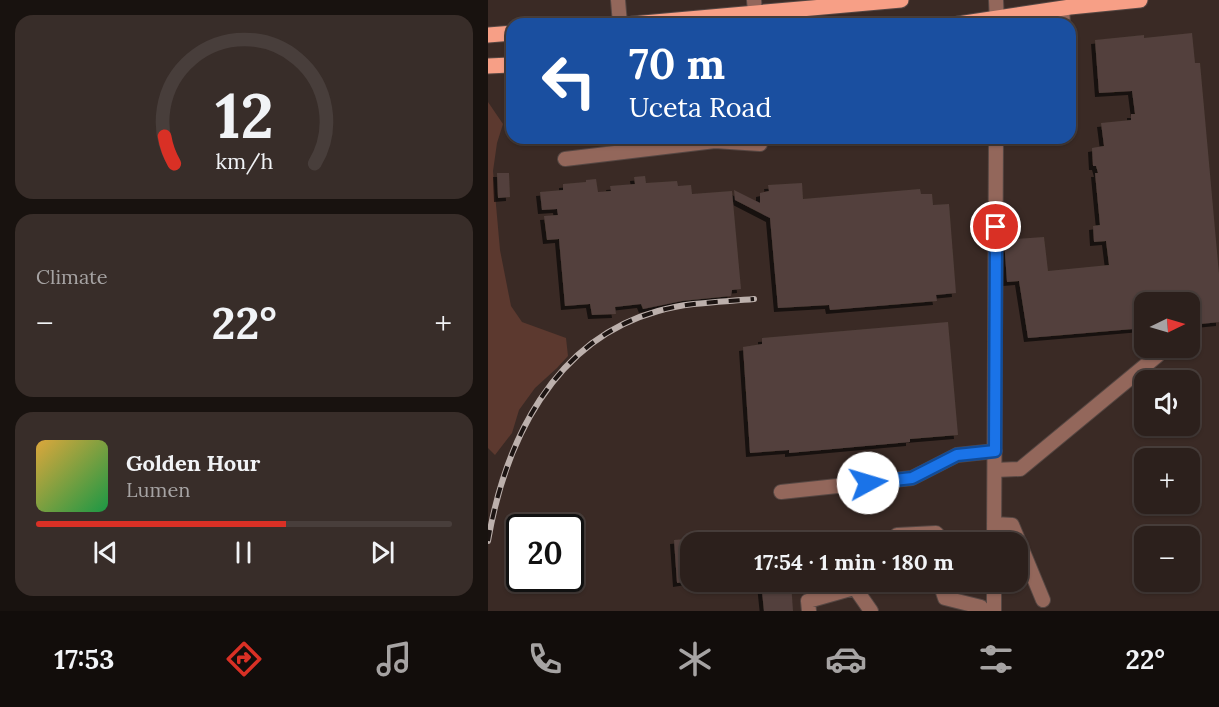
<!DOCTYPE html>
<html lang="en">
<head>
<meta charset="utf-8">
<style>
  :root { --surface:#2c201c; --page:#382d29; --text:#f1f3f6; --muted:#a6a3a3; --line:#483e3b; --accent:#d93025 }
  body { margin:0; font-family:Lora,serif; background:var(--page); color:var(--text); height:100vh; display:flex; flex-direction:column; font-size:22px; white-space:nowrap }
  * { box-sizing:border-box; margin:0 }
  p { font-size:20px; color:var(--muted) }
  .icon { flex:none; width:33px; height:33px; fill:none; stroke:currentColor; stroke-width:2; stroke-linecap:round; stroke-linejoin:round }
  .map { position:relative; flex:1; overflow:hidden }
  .drawer { display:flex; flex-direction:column; gap:15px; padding:15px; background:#18120f; width:488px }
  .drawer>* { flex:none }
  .top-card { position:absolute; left:18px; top:18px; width:570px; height:126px; border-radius:18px; box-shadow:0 2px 4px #0004,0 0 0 2px var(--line); background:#1a4fa0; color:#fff; overflow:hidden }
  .needle { width:39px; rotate:85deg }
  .tools { position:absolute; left:646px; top:292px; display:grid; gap:12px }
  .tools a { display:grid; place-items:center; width:66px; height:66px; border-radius:12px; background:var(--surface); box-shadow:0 2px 4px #0004,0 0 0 2px var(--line); font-size:30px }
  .speed { position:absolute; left:18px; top:514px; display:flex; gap:12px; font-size:30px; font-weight:700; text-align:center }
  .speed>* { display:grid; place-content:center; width:78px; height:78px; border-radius:50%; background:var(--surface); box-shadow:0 2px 4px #0004,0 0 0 2px var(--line); line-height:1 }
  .speed .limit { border:3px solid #111; border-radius:9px; background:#fff; color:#111 }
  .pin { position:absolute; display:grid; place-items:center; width:51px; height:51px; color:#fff; margin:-26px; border:3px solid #fff; border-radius:50%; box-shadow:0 2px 6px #0007 }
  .me { position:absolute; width:66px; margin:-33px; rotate:84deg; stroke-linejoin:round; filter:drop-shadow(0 0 4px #0008) }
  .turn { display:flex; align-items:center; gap:21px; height:126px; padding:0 24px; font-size:27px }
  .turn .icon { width:78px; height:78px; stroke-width:2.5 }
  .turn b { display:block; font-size:42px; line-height:51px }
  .big { font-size:45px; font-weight:700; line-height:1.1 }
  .drawer .tile { flex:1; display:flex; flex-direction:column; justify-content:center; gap:9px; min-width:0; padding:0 21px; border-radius:18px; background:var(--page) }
  .drawer .dial { align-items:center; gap:0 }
  .dial svg { height:156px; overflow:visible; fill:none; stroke:var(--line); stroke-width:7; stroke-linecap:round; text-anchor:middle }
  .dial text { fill:var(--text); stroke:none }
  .song { display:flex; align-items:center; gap:18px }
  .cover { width:72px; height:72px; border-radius:9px; background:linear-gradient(135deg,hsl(40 70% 55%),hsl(140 70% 35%)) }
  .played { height:6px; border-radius:3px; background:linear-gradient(90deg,var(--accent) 60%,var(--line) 60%) }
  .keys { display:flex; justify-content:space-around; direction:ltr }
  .heat { display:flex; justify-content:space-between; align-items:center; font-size:33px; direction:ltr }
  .trip { position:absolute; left:192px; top:532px; width:348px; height:60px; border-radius:18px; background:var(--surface); box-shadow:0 2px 4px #0004,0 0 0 2px var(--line); font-weight:700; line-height:60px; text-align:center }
  .menu { display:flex; height:96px; justify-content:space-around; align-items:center; background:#120d0b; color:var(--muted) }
  .menu .icon { width:42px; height:42px }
  .menu .active { color:var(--accent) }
  .menu b { font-size:27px; color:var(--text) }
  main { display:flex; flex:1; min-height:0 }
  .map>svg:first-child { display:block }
  .green { fill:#5c392f }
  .building { fill:#52413c; filter:url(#shadow) }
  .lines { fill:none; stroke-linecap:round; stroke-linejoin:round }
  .minor-casing { stroke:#564743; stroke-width:16 }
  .major-casing { stroke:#564743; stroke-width:17 }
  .minor { stroke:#93675b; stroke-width:14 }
  .major { stroke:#f79f86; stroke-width:15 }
  .rail-casing { stroke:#bcb0ac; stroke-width:6 }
  .rail { stroke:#1c1412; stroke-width:4; stroke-dasharray:11; stroke-linecap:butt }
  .route-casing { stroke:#114b97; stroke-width:15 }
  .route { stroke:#1a73e8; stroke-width:10 }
</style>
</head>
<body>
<main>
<section class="drawer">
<div class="tile dial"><svg viewBox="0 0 100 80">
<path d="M14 69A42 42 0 1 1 86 69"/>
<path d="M14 69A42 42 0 0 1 9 55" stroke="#d93025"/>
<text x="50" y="56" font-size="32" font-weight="700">12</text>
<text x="50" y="72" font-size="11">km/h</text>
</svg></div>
<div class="tile"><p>Climate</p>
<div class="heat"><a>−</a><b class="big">22°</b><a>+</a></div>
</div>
<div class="tile">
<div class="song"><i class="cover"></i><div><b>Golden Hour</b><p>Lumen</p></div></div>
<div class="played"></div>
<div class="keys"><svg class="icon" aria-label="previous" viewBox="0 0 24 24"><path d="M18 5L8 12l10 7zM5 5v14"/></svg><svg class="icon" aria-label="pause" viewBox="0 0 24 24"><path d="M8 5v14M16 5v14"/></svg><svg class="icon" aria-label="next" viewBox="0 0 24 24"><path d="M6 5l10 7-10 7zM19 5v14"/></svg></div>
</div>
</section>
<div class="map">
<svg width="732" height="611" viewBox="0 0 732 611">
  <defs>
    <filter id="shadow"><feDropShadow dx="-4" dy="4" stdDeviation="0" flood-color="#0009"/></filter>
  </defs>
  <rect width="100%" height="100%" fill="#3a2a25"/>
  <path class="green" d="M0 102 15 124 9 143 5 171 12 250 23 306 34 322 78 338 80 356 69 368 47 388 31 410 24 433 7 455 0 448Z"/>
  <path class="building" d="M704 33 707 63H712L732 285V322L702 325V303H657V328L540 338 531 281 519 282 516 240 556 237 560 271 621 265 618 241 606 242 605 226 612 225 607 173H610L608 166H605L604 148 616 146 613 123 643 120V114H647L644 91 611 93 607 40 656 35V38Z
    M9 173H21L22 197 10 198Z
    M157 176 158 183 189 181 190 186 203 185 204 194 244 191 253 289 244 290 243 296 194 301 155 309 153 304 127 307 128 314 104 315 102 304 77 306 71 239 59 240 56 216 70 215 69 209 54 210 52 192 75 190V184L98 182V180L108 179 110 192 123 191 122 186 147 184 146 177Z
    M314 183 315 199 432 189 433 194H444L445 205 461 204 468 293 448 295 449 301 342 310 341 305 290 308 282 218 247 200 246 190 272 203V193L281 191 280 185Z
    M460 322 470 435 422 439V442L301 453V450L262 453 255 347 274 344V338Z
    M298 530 299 543H202V581L189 583 186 540Z
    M273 582H303L305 611H276Z"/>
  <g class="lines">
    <defs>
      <path id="minor" d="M130 0 132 24
        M266 0 267 13
        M508 0 509 24
        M574 8 575 24
        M582 112V113
        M77 159 227 141 272 144V138
        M507 470 532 469 670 355
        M293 492 424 478 469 455 507 451
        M506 524 524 525 555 600
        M409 535 448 533 457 543
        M506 543 508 138
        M454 582 453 586 457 598 493 607
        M367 588 383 611
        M321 611 320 601 387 582
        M506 611V582"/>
      <path id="major" d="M144 24 413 0
        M470 24 582 7 652 0
        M0 35 24 33
        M0 66 24 65"/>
    </defs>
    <use href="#minor" class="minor-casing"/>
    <use href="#major" class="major-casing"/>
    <use href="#minor" class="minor"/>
    <use href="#major" class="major"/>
    <defs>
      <path id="rail" d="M0 541C17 442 65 340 170 311 201 302 234 302 266 299"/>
    </defs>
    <use href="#rail" class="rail-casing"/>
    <use href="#rail" class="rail"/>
  </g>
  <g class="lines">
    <defs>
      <path id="route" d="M380 483 424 478 469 455 507 451 508 227"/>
    </defs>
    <use href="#route" class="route-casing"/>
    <use href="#route" class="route"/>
  </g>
</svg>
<div class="tools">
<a><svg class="needle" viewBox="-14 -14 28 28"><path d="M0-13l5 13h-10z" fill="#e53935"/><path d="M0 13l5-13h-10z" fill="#a6a3a3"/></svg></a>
<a><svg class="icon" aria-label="sound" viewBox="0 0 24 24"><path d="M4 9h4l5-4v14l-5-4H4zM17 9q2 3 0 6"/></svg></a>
<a>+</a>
<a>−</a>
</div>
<div class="speed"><div class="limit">20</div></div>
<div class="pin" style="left:508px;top:227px;background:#d93025"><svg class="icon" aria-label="arrive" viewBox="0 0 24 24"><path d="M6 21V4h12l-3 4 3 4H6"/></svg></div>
<svg class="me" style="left:380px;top:483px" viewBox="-20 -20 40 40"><circle r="19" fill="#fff"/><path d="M0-13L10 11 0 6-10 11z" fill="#1a73e8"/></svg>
<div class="trip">17:54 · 1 min · 180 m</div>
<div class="top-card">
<div class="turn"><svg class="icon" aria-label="left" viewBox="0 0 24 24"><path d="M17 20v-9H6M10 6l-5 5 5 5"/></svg><div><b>70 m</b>Uceta Road</div></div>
</div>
</div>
</main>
<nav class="menu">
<b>17:53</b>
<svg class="icon active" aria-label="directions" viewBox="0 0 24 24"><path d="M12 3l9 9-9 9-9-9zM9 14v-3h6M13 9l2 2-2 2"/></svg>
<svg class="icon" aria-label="music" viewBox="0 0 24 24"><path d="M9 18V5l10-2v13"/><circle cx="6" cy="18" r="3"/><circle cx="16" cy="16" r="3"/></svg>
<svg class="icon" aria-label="phone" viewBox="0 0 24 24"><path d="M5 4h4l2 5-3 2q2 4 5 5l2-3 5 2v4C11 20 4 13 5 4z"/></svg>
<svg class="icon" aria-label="climate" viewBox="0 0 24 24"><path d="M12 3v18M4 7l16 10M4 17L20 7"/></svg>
<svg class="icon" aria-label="car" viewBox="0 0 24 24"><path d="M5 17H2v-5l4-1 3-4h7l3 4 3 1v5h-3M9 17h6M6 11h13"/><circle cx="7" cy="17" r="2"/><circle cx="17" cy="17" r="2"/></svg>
<svg class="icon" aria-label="filters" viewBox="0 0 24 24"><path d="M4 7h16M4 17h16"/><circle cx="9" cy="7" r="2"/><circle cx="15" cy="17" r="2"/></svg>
<b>22°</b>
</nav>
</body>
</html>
